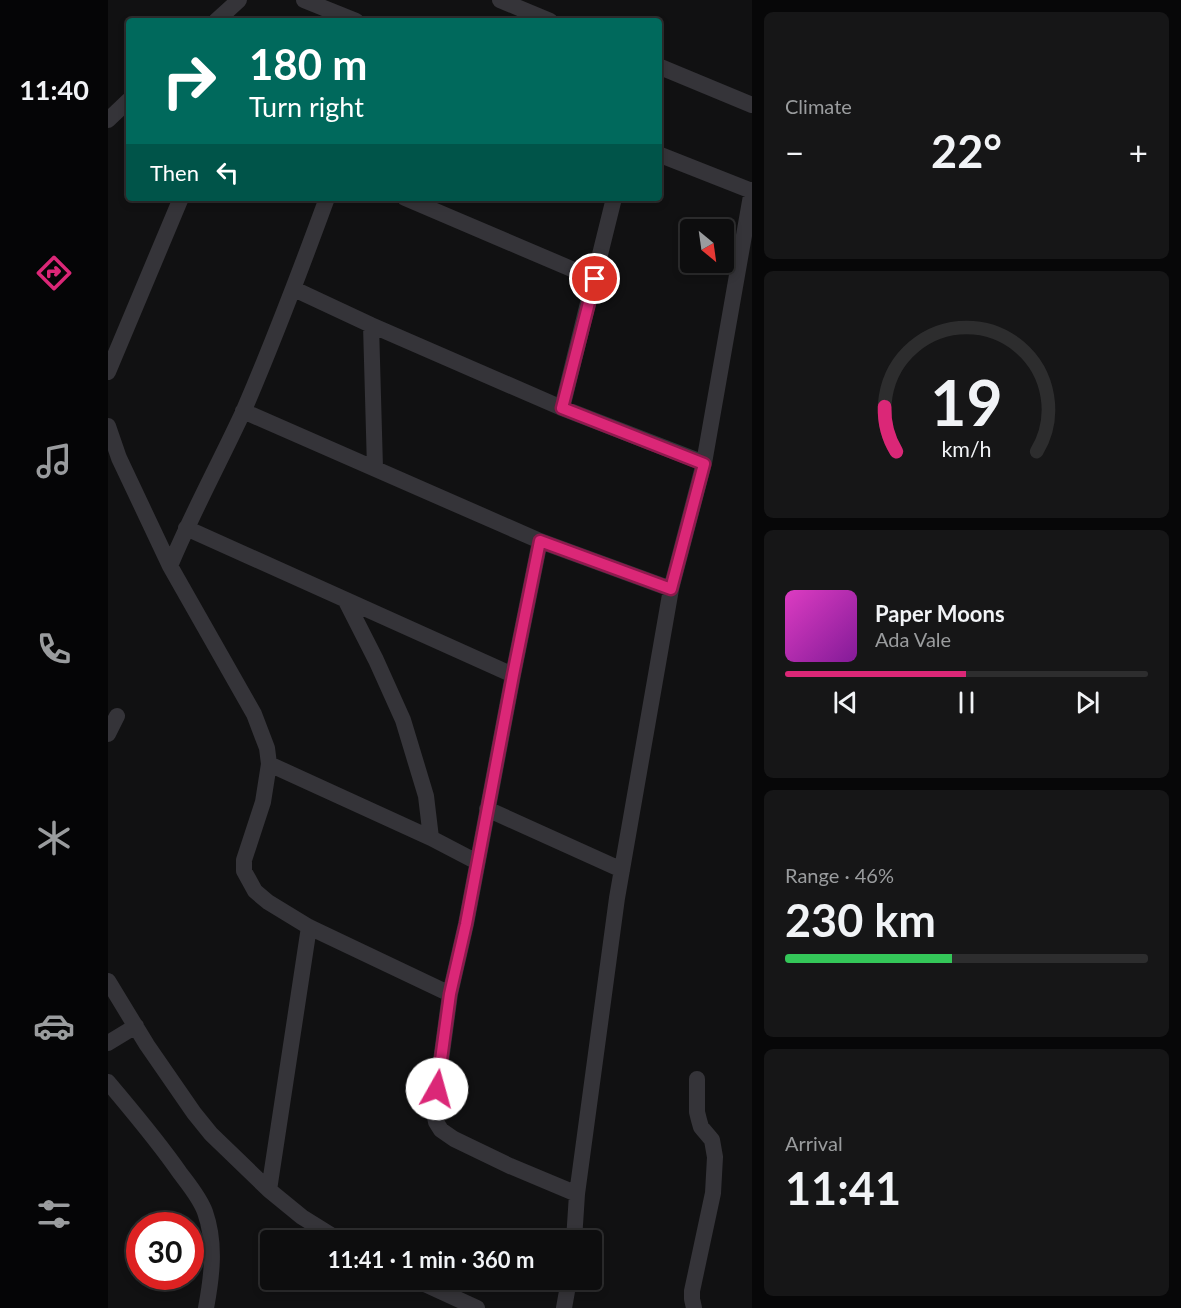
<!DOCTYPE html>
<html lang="en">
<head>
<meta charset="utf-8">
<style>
  :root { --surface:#0d0d0e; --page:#161617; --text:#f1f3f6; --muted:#9a9c9e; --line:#2d2d2e; --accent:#db2777 }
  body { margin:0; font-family:Lato,sans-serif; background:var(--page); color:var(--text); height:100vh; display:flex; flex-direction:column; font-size:22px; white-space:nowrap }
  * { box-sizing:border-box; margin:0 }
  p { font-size:20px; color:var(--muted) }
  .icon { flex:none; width:33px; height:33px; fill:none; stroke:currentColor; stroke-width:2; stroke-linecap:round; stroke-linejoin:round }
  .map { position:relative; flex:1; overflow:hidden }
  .sheet { display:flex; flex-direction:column; gap:12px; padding:12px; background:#070708; width:429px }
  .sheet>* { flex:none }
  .banner { position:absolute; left:18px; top:18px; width:536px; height:183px; border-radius:6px; box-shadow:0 3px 9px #0003,0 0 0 2px var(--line); background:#00695c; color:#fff; overflow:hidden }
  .needle { width:39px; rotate:151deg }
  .tools { position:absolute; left:572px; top:219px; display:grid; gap:12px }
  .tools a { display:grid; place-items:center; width:54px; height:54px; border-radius:6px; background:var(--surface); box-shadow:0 3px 9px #0003,0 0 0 2px var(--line); font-size:30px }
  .speed { position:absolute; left:18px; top:1212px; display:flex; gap:12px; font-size:30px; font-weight:700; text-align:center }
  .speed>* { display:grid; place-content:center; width:78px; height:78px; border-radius:50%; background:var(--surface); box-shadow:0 3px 9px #0003,0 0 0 2px var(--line); line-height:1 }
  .speed .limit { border:9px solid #d22; background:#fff; color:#111 }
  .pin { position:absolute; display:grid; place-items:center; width:51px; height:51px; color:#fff; margin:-26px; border:3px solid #fff; border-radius:50%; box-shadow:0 2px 6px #0007 }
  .me { position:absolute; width:66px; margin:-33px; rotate:7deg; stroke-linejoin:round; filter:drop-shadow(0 0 4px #0008) }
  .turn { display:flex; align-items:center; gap:21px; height:126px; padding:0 24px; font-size:27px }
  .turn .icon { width:78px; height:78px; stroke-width:2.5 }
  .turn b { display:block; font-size:42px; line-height:51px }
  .then { display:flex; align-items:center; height:57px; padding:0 24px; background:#0003; gap:12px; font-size:22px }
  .big { font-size:45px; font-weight:700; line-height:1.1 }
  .sheet .tile { flex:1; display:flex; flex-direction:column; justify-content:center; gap:9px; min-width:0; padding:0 21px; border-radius:9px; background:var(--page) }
  .sheet .dial { align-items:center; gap:0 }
  .dial svg { height:156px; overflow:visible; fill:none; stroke:var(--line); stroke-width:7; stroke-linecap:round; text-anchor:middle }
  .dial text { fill:var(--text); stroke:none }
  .song { display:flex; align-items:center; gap:18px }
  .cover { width:72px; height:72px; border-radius:9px; background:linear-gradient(135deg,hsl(310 70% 55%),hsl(290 70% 35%)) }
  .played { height:6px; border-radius:3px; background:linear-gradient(90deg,var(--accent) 50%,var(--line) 50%) }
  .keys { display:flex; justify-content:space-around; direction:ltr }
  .heat { display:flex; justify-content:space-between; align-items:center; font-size:33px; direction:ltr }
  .charge { height:9px; border-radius:4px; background:linear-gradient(90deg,#34c759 46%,var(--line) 0) }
  .trip { position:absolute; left:152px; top:1230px; width:342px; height:60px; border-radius:6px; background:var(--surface); box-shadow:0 3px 9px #0003,0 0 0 2px var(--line); font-weight:700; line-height:60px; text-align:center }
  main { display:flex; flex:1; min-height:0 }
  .tabs { display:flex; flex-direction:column; width:108px; justify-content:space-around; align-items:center; background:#050506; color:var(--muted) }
  .tabs .icon { width:42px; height:42px }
  .tabs .on { color:var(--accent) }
  .tabs b { font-size:27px; color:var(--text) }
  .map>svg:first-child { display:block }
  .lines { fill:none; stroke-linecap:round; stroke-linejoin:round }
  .street { stroke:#353439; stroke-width:16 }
  .route-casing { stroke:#8e194d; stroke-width:15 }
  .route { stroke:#db2777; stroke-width:10 }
</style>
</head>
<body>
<main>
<nav class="tabs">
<b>11:40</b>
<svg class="icon on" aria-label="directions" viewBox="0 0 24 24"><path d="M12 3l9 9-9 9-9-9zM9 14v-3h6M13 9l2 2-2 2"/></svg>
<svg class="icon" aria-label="music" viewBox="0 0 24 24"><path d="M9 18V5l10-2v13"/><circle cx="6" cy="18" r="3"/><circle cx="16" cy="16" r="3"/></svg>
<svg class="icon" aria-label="phone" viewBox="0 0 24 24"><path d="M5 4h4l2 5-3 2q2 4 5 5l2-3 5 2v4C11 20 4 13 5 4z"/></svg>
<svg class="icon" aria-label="climate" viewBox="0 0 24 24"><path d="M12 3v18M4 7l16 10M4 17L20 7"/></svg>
<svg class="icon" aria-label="car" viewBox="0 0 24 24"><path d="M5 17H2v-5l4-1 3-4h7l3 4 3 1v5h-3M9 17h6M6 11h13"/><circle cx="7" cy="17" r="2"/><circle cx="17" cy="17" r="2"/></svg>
<svg class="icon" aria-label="filters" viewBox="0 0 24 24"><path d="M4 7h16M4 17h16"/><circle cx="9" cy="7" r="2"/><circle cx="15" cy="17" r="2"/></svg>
</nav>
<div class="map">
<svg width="644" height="1308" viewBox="0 0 644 1308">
  <rect width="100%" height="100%" fill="#111112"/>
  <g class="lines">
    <path class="street" d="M196 0 248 21
      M392 0 442 21
      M108 21 131 0
      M550 66 644 105
      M0 120 21 100
      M550 154 644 191
      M297 198 487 279
      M186 289 263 325 454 408 596 463
      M263 325 267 468
      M0 372 73 198
      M454 408 506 198
      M135 411 432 541 563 589
      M0 426 11 458 62 566 146 714 159 748 161 764 155 802 136 860V871L147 891 160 902 201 927 342 994
      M78 528 405 675
      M432 541 405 675 358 924 342 994 326 1112 328 1122 333 1130 346 1139 402 1166 469 1194
      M62 566C84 513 112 462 136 410 166 340 193 269 219 198
      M238 601 268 660 295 720 318 796 323 838
      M0 734 9 716
      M161 764 323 838 369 862
      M379 809 514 870
      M0 981 39 1045 86 1113 103 1134 161 1190 194 1217 231 1240
      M0 1043 28 1026
      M0 1082C25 1112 50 1141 72 1173 81 1185 92 1198 97 1212 108 1243 104 1276 98 1308
      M161 1190 201 927
      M466 1240 469 1194 509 898 563 589 596 463 644 190
      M308 1280 369 1308
      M456 1308 461 1280
      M586 1308 584 1299V1291L605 1193 607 1157 604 1140 593 1127 591 1120 589 1112V1079"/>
  </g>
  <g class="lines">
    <defs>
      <path id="route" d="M329 1089 342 994 358 924 405 675 432 541 563 589 596 464 454 408 487 279"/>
    </defs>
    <use href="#route" class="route-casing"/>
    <use href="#route" class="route"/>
  </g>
</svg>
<div class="tools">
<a><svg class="needle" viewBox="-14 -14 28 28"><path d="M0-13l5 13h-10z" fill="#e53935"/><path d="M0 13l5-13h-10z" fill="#9a9c9e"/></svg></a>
</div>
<div class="speed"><div class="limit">30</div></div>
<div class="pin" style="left:487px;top:279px;background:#d93025"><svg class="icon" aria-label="arrive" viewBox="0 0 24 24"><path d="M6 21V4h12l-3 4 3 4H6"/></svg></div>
<svg class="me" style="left:329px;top:1089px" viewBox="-20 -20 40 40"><circle r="19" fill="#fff"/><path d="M0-13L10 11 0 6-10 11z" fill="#db2777"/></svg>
<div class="trip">11:41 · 1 min · 360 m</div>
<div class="banner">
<div class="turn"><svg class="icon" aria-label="right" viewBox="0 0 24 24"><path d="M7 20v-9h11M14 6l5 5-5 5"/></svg><div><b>180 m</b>Turn right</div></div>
<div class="then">Then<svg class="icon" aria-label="left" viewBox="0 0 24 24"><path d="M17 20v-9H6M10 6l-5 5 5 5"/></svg></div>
</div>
</div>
<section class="sheet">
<div class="tile"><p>Climate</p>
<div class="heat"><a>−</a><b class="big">22°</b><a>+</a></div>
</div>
<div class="tile dial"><svg viewBox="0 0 100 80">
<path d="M14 69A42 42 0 1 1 86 69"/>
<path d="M14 69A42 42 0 0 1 8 46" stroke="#db2777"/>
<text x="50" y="56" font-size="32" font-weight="700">19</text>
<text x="50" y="72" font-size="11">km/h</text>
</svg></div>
<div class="tile">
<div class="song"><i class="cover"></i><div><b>Paper Moons</b><p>Ada Vale</p></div></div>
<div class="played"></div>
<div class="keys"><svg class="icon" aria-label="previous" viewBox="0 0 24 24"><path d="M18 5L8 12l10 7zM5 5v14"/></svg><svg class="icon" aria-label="pause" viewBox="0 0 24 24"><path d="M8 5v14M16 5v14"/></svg><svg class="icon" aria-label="next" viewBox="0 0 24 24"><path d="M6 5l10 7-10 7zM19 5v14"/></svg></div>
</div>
<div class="tile"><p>Range · 46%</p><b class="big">230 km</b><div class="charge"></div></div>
<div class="tile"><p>Arrival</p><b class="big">11:41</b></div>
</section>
</main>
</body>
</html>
